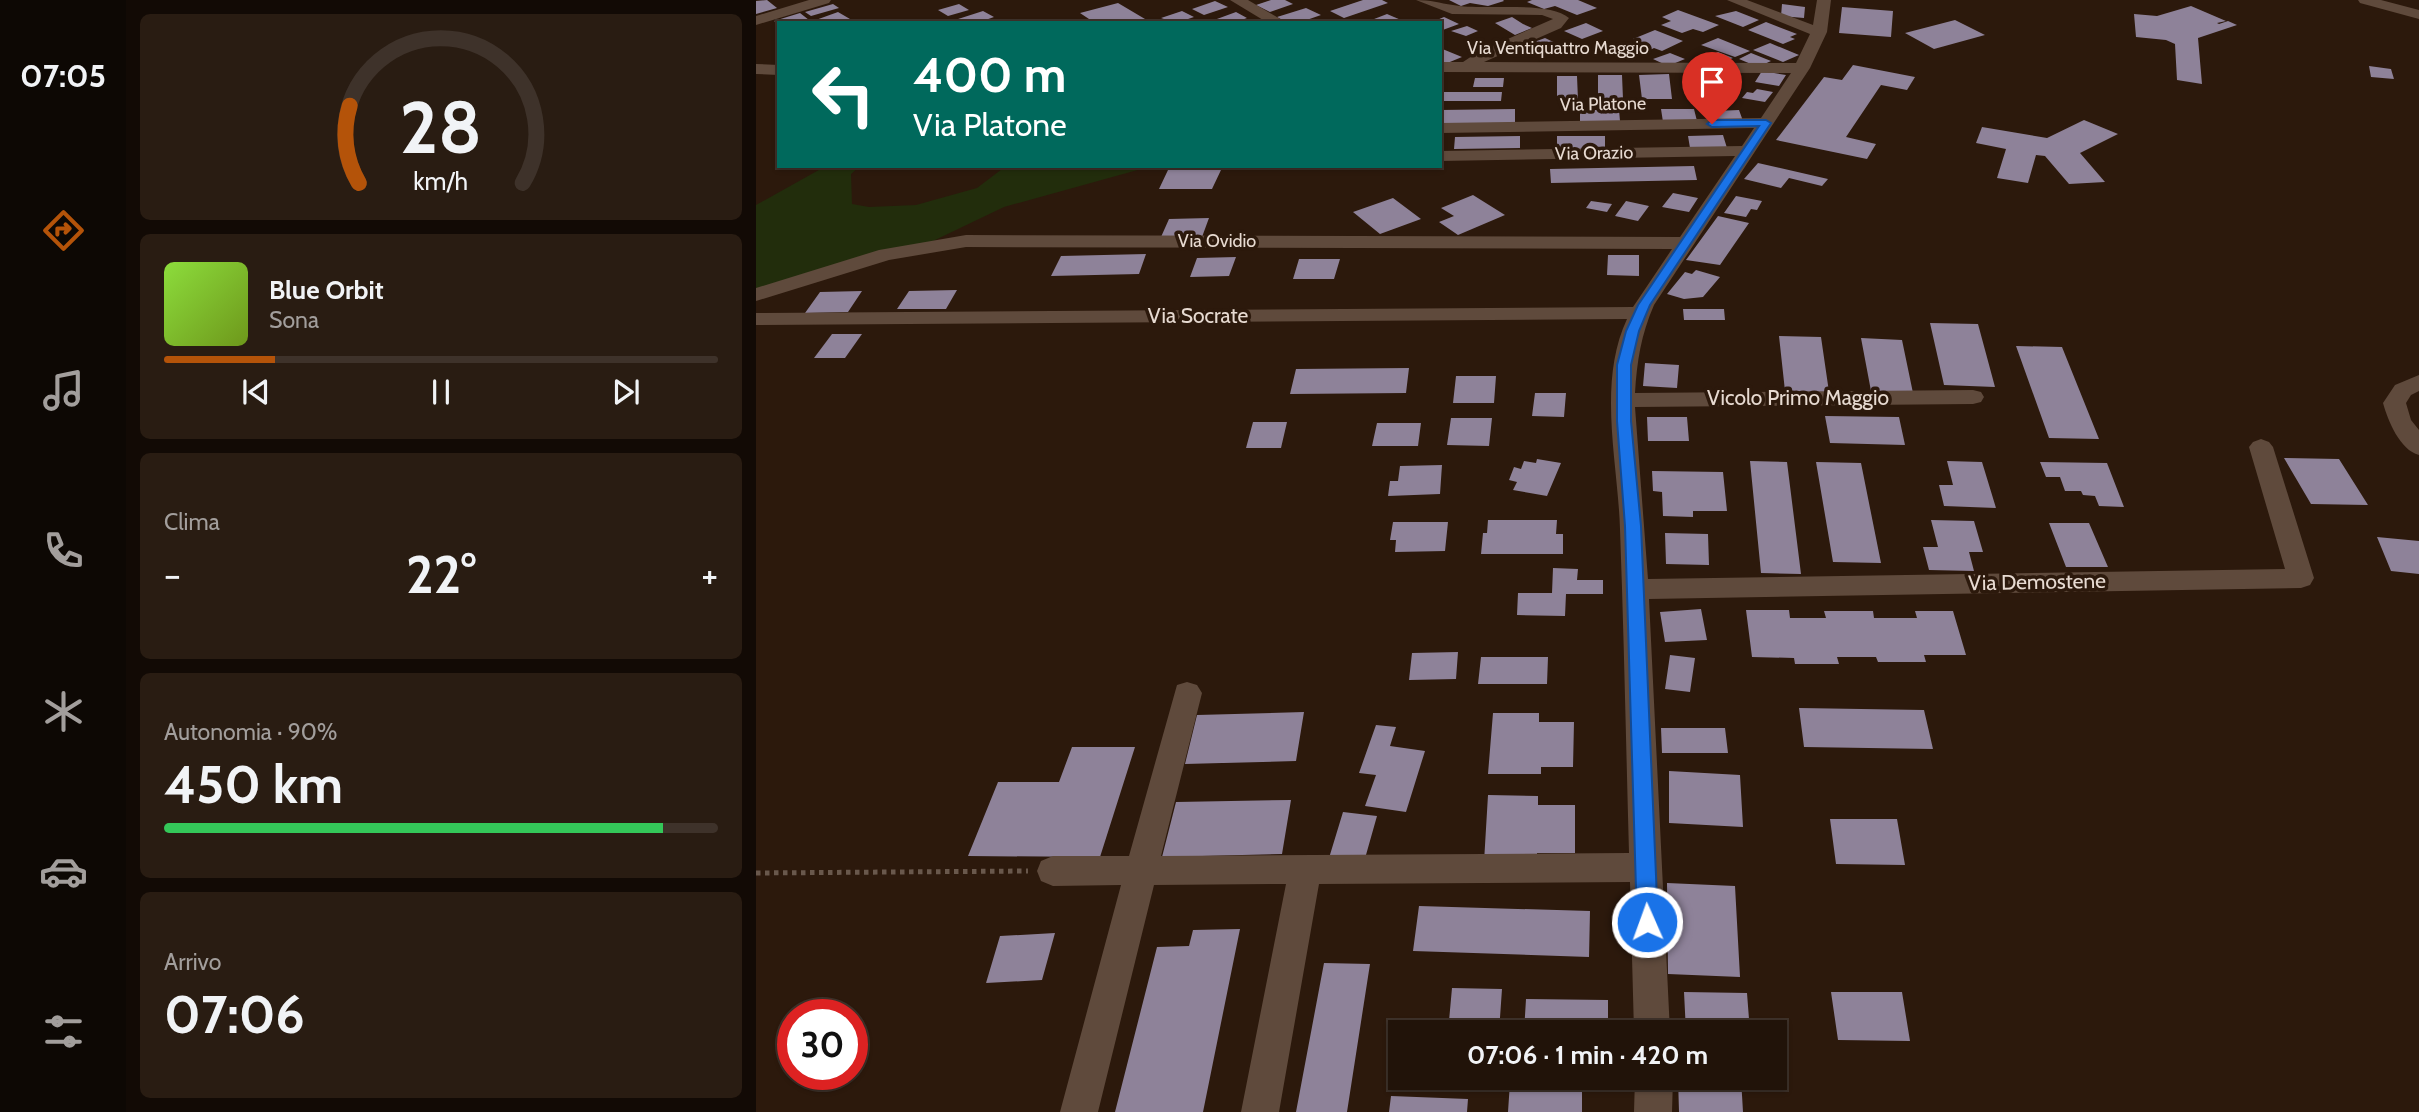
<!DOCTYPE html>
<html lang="it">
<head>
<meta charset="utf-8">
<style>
  :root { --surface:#211309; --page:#291c12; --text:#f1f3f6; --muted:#a29e9c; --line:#3e322a; --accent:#b45309 }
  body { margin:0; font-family:Cabin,sans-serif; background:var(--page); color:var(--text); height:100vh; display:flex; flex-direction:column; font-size:26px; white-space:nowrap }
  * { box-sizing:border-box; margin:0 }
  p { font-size:23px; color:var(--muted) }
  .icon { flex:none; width:38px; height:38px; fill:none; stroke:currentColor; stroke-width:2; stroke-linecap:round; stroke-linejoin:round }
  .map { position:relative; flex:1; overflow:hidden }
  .sheet { display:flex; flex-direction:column; gap:14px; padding:14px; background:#120a05; width:630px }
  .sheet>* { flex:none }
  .top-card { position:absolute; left:21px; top:21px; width:665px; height:147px; border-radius:0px; box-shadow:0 2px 5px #0004,0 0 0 2px var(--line); background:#00695c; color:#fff; overflow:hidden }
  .speed { position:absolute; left:21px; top:999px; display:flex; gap:14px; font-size:35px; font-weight:700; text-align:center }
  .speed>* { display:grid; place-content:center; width:91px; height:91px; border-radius:50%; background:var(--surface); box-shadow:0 2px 5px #0004,0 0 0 2px var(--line); line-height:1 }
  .speed .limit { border:10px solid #d22; background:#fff; color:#111 }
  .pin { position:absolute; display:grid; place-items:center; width:60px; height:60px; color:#fff; margin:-72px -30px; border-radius:50% 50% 50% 0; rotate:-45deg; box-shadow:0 0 7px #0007 }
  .pin .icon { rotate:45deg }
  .me { position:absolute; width:77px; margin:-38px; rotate:358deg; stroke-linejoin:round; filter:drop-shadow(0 0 5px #0008) }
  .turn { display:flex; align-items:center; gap:24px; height:147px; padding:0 21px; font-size:32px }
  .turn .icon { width:91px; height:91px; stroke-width:2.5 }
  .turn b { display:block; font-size:49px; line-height:60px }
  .big { font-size:52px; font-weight:700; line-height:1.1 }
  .sheet .widget { flex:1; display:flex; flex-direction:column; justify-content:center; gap:10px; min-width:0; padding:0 24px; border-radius:10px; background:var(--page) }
  .sheet .dial { align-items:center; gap:0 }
  .dial svg { height:182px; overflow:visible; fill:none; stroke:var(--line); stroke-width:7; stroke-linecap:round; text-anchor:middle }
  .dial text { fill:var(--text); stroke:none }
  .song { display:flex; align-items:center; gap:21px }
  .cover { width:84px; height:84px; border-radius:10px; background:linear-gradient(135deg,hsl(90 70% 55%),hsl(80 70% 35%)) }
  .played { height:7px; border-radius:4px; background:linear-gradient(90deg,var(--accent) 20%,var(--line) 20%) }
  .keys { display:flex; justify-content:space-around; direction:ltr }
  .heat { display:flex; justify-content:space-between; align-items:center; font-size:38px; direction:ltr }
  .charge { height:10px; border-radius:5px; background:linear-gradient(90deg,#34c759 90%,var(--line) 0) }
  .trip { position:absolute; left:632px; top:1020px; width:399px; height:70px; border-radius:0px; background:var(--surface); box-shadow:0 2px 5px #0004,0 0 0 2px var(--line); font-weight:700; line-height:70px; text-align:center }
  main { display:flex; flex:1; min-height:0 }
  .tab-bar { display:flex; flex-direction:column; width:126px; justify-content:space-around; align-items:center; background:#0d0804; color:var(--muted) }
  .tab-bar .icon { width:49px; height:49px }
  .tab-bar .selected { color:var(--accent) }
  .tab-bar b { font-size:32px; color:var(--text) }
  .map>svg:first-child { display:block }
  .green { fill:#222d0c }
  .building { fill:#8e8299 }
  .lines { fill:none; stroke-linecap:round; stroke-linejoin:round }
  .path { stroke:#69584c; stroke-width:5; stroke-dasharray:4.5 4.5; stroke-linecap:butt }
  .minor { fill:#5f4a3c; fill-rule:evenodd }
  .route { fill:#1a73e8; stroke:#114b97; stroke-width:2 }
  .labels { text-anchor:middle; stroke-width:7; stroke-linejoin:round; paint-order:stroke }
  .far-street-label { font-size:18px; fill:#e7dad1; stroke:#2c190c }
  .street-label { font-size:21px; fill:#e7dad1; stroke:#2c190c }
</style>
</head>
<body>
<main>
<nav class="tab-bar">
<b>07:05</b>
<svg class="icon selected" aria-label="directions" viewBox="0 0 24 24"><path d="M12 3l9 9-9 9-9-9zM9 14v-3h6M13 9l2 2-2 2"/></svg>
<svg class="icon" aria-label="music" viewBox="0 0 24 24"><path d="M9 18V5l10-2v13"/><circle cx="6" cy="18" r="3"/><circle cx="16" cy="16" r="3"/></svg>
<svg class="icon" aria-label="phone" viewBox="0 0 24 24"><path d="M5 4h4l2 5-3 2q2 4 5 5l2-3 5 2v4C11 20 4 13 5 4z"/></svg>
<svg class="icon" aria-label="climate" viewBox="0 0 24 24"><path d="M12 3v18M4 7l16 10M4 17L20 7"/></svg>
<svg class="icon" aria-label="car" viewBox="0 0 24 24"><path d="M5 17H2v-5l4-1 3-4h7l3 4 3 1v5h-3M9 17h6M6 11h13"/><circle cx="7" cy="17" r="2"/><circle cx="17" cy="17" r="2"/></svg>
<svg class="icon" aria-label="filters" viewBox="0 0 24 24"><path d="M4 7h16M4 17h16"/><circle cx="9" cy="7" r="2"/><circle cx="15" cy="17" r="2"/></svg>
</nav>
<section class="sheet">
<div class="widget dial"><svg viewBox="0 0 100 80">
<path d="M14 69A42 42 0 1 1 86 69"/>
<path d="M14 69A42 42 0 0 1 10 35" stroke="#b45309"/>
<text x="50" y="56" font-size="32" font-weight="700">28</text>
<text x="50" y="72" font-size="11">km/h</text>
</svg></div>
<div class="widget">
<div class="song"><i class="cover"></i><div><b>Blue Orbit</b><p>Sona</p></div></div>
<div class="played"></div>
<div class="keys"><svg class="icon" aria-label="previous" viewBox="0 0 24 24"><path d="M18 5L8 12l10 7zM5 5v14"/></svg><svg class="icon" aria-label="pause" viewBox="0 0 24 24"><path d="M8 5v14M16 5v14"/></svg><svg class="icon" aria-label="next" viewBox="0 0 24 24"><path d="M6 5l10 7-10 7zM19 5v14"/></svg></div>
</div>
<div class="widget"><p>Clima</p>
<div class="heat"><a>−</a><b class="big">22°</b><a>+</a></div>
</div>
<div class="widget"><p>Autonomia · 90%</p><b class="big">450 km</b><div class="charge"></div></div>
<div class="widget"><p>Arrivo</p><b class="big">07:06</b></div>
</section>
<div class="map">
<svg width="1663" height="1112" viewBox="0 0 1663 1112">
  <rect width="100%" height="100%" fill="#2c190c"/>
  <path class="green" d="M70 166H104L95 174 96 204 113 207 160 205 221 188 250 166H396L248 207 177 241 0 291V205Z"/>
  <path class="building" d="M11 0 21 8 0 14V1Z
    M515 0H529L537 4 514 12 500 5Z
    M607 0H626L632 3 588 18 574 11Z
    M693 0H747L748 1 732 6 714 3 705 6Z
    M776 0H822L841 8 821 15 799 6 788 9 771 2Z
    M459 1 472 7 448 15 436 9Z
    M362 3 389 19 378 23H339L324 13Z
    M77 4 83 8 55 16 49 12Z
    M203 4 213 10 192 16 182 10Z
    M1026 4 1049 7 1048 18 1025 16Z
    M1435 6 1470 21 1461 23 1463 24 1472 21 1481 25 1442 38 1446 84 1421 80 1419 44 1410 40 1380 37 1378 14 1401 16Z
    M1086 7 1137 11 1135 37 1083 33Z
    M550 8 565 15 542 23H532L521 17Z
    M922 10 963 25 947 32 937 29 926 33 905 25 915 21 906 17Z
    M227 11 238 17 221 23 199 20Z
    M426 11 438 17 420 23 405 18Z
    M980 11 1003 20 987 27 959 16Z
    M82 12 94 19 81 23 57 21Z
    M480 12 491 18 477 23H450Z
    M44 13 53 20 23 24 18 21Z
    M631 14 645 20 638 23 613 21Z
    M688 17 703 24 684 31V23H674Z
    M756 17 767 24 776 28 759 35 739 23Z
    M1199 20 1229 35 1178 49 1149 33Z
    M1010 22 1041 34 1034 37 1039 39 1027 44 992 30Z
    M830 23 847 31 826 39 808 31Z
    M711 26 722 31 710 36 695 31Z
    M899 30 927 41 906 51 898 48 892 51 884 47 890 45 877 39Z
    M789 38 808 47 788 54 770 45Z
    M962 38 994 51 979 57 945 45Z
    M1014 43 1043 55 1027 62 997 50Z
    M684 48 706 57 689 64 684 62Z
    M962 52 977 58 956 67 941 61Z
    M914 53 929 59 912 66 897 59Z
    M995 53 1015 61 1002 67 983 59Z
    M1097 65 1159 77 1151 90 1125 85 1090 137 1120 144 1111 159 1020 140 1068 77 1086 80Z
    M1613 66 1635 69 1638 79 1615 77Z
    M1006 71 1030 75 1023 86 999 82Z
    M913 74 916 99H886L883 75Z
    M842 75H866L867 99H842Z
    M801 76H821L822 100H801Z
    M719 78H748L747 87H717Z
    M930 84H949L952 96 933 97Z
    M1001 89 1017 92 1009 102 986 98 991 92 997 93Z
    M688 92H746L745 101H686Z
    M759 109V124L684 125V110Z
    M905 109H938L941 121 907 122Z
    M824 110H863L864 121 824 122Z
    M983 110 987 121 962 122 959 111Z
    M1328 120 1362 134 1324 153 1349 182 1313 184 1289 156 1280 155 1272 183 1241 178 1250 149 1220 143 1226 127 1291 138Z
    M967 135 971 148H934L932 136Z
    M764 136V148L698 149 699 137Z
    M801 136H849V149H801Z
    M1002 163 1072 179 1066 186 1033 178 1025 188 988 179Z
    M938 166 941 180 795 183 794 169Z
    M412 170H465L456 189H403Z
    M917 193 942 198 933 212 906 207Z
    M717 195 749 215 702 235 683 222 698 216 685 208Z
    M980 196 1006 201 1001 210 995 209 990 217 968 213Z
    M637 198 665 219 624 234 597 212Z
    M835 201 856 204 851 212 830 208Z
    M870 201 893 206 882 221 859 216Z
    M962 216 993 223 964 265 930 260Z
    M453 218 446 237H405L413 219Z
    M390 254 383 274 295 276 305 256Z
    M852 255H883V276L851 275Z
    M480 257 473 276 434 277 441 258Z
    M543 259H584L578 279H537Z
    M940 270 964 277 947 297 928 299 911 294 929 272 936 274Z
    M201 290 190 309H141L153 291Z
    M106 291 92 312 49 313 64 292Z
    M927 309H968L969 320H928Z
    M1174 323 1222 324 1239 387 1188 385Z
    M76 334H106L89 358H58Z
    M1023 336 1065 337 1073 392 1029 391Z
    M1105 338 1146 340 1157 393 1115 391Z
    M1260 346 1306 347 1343 439 1293 438Z
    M889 363 923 365 921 388 887 386Z
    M653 368 650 393 534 394 540 369Z
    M700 376H740L738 403H697Z
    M779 393H810L808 417 776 416Z
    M1069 416 1143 417 1149 445 1074 443Z
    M891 417H931L933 441H892Z
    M695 418H736L733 446 691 445Z
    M497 422H531L525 448H490Z
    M621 423H665L662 446H616Z
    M1528 458 1583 459 1612 505 1555 504Z
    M781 459 805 463 791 496 757 490 761 482 753 480 758 467 765 469 768 461 780 463Z
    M994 461 1031 462 1045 574 1005 573Z
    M1191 461 1226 462 1240 508 1188 506 1183 485H1197Z
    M1060 462 1105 463 1125 563 1077 562Z
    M1284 462 1351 463 1368 507 1343 506 1339 496 1327 495 1325 491H1309L1304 477H1290Z
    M686 465 684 494 632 496 634 481H642L644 466Z
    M896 471 967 472 971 511H937V517L907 516 906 492 897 491Z
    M732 520H801L800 534H807V554H725L727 533H731Z
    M1175 520 1218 521 1227 552H1213L1218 571 1173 570 1167 547H1182Z
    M637 522H692L689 551 639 552 640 540H634Z
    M1293 523H1333L1352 567H1310Z
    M909 533 952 534 953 565 910 564Z
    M1621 537 1663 541V574L1635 571Z
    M797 568 822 569 821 580H847V594H810L809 616 761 615 762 593H796Z
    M945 609 951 640 909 642 904 612Z
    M990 610H1033L1034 618H1070L1068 611H1117L1118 618H1161L1159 611H1197L1210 655H1168L1170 662H1122L1120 657H1081L1083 664H1039L1038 658 996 657Z
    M702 652 700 679 653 680 656 653Z
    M914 655 939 658 934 692 909 689Z
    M725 657H792L791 684H722Z
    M1043 708 1168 710 1177 749 1048 747Z
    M548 712 540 761 429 764 441 715Z
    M737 713H783V722H818L817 767H785V774H732Z
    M620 725 640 727 634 746 669 751 650 812 609 806 620 775 603 773Z
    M905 728H969L972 753H906Z
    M316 747H379L344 857 212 856 242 782H303Z
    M913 771 984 775 987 827 913 823Z
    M732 795 782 796V805H819V853H781V862H728Z
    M535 800 526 854 406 857 420 802Z
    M587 812 621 816 608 862 573 858Z
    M1074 819H1141L1149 865 1080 864Z
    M911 883 979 886 984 977 912 974Z
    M663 906 834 911 833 957 657 951Z
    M484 929 447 1112H359L401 947 433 946 437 930Z
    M299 933 286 980 230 983 244 936Z
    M568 963 614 964 591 1112H540Z
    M696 988 746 989 743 1032H692Z
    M928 992 991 993 994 1032H930Z
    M1075 992H1146L1154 1041 1082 1040Z
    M770 999 852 1000V1032H768Z
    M922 1078H985L987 1112H923Z
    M754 1082 826 1084V1112H752Z
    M635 1096 712 1099 711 1112H633Z"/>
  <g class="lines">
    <path class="path" d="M0 873 272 871"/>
    <path class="minor" d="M53 0H75L73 3 0 25V16Z
      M474 0H492L531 23H512Z
      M660 0C675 0 683 3 697 5 726 11 793 0 813 18L805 28 728 62 1040 63 1054 34 971 0H991L1057 25 1061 0H1075L1071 32 1054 68 898 305C885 335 881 361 879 393L1217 390 1225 392 1228 397 1225 402 1217 404 879 407 892 579 1529 569 1493 447 1497 442 1505 439 1513 442 1517 447 1558 578 1554 585 1545 588 893 599 914 1032H878L874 882 563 884 523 1112H485L530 884 398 885 342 1112H304L365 885 297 886 285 881 281 871 285 861 297 856H373L421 685 431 682 441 685 446 693 405 856 873 853C870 745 868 637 864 529 862 462 841 383 871 319L0 325V313L877 307 916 249 210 247 133 260 0 301V288L123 250 210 235 924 237 979 156 684 161V151L986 146 998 128 684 133V123L1005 118 1035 73 684 72V62H707L722 52 797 19 786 15 696 14Z
      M1602 0H1625L1663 10V19L1604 3Z
      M0 64 23 65V75L0 74Z
      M1663 375V391L1655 395 1650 403 1655 420 1663 430V455C1644 450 1632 421 1627 403L1639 385Z
      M879 1078H917L916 1112H878Z"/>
  </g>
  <path class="route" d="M1010 120 1015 123 894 305 883 331 875 365V421L885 526 902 922 899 929 891 932 884 929 881 922 869 526 861 421V365L870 331 882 305 1003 126 956 127 951 124 956 120Z"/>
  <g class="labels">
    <g class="far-street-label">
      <text x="802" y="54">Via Ventiquattro Maggio</text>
      <text transform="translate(847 104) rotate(-1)" y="6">Via Platone</text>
      <text transform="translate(838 153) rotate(-1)" y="6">Via Orazio</text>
      <text x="461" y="247">Via Ovidio</text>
    </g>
    <g class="street-label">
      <text x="442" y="323">Via Socrate</text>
      <text x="1042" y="405">Vicolo Primo Maggio</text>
      <text transform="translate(1281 582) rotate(-1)" y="7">Via Demostene</text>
    </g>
  </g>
</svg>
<div class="speed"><div class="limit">30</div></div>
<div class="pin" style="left:956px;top:124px;background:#d93025"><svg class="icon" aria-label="arrive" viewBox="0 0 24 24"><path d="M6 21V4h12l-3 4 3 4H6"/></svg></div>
<svg class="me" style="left:891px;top:922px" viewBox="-20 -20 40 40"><circle r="17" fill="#1a73e8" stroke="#fff" stroke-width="3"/><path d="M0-11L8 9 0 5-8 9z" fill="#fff"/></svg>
<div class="trip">07:06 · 1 min · 420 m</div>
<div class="top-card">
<div class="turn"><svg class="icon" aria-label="left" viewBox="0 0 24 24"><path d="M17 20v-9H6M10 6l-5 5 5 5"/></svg><div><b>400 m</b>Via Platone</div></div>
</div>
</div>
</main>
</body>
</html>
